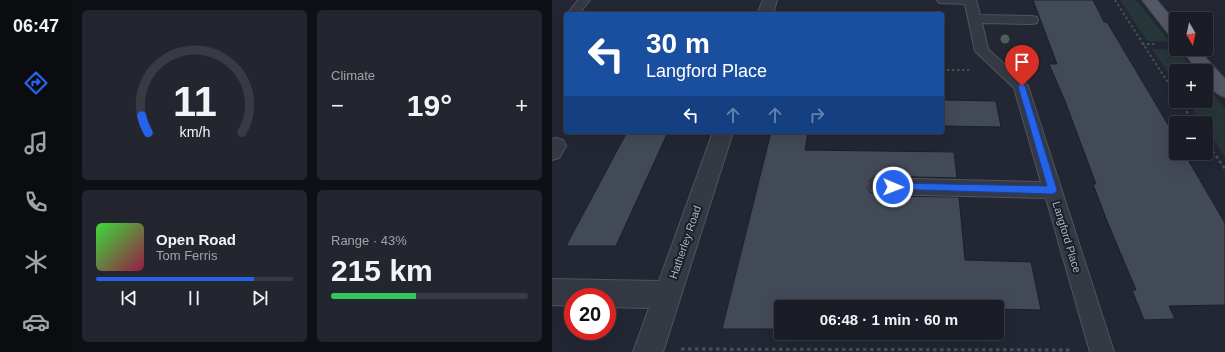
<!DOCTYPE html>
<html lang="en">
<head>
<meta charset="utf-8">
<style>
  :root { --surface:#1a1d26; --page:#23262e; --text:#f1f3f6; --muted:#9fa2a7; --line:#383b43; --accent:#2563eb }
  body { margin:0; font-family:Helvetica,sans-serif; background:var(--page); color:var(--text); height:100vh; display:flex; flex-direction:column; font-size:15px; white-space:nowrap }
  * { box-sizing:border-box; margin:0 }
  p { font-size:13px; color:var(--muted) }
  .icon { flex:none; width:22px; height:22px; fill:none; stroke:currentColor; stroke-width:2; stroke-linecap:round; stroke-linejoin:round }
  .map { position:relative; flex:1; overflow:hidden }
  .side { display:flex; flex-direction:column; gap:10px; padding:10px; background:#0e1015; width:480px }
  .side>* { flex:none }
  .guide { position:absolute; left:12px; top:12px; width:380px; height:122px; border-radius:4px; box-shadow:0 4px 16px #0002,0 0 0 1px var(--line); background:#1a4fa0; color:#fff; overflow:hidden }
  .needle { width:26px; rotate:171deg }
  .tools { position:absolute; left:617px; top:12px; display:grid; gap:8px }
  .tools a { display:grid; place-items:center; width:44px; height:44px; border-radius:4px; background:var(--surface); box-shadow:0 4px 16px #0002,0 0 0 1px var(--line); font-size:20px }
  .speed { position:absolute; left:12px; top:288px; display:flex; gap:8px; font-size:20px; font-weight:700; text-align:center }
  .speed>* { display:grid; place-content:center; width:52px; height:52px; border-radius:50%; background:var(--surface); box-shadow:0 4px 16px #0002,0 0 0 1px var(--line); line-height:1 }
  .speed .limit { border:6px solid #d22; background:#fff; color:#111 }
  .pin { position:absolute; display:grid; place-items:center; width:34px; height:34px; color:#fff; margin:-41px -17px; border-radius:50% 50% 50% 0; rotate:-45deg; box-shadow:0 0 4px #0007 }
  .pin .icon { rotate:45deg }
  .me { position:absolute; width:44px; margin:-22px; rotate:91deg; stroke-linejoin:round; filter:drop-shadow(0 0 3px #0008) }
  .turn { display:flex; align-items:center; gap:14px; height:84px; padding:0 16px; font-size:18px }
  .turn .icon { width:52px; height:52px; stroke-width:2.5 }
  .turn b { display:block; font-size:28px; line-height:34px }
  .lanes { display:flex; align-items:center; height:38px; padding:0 16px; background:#0003; justify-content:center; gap:20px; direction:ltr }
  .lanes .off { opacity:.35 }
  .big { font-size:30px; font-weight:800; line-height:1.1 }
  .side .card { flex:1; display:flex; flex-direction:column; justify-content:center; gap:6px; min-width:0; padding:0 14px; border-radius:6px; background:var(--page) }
  .side .dial { align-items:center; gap:0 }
  .dial svg { height:104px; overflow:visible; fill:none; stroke:var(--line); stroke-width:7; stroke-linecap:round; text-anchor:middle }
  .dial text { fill:var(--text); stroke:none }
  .song { display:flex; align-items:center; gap:12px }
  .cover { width:48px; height:48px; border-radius:6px; background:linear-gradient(135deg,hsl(120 70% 55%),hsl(340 70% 35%)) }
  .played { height:4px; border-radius:2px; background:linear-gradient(90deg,var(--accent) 80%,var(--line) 80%) }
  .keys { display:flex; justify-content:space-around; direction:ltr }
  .heat { display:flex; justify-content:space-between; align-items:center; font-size:22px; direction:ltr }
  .charge { height:6px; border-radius:3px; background:linear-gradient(90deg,#34c759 43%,var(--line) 0) }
  .side .tiles { flex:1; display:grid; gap:10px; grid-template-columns:repeat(2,1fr) }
  .trip { position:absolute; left:222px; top:300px; width:230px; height:40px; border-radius:4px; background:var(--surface); box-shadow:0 4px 16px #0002,0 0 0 1px var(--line); font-weight:800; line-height:40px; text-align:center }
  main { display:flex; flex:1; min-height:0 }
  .tabs { display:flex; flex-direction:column; width:72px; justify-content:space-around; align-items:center; background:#0a0c0f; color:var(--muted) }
  .tabs .icon { width:28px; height:28px }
  .tabs .current { color:var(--accent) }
  .tabs b { font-size:18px; color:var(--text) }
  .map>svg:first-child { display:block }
  .green { fill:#273638 }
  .building { fill:#434a57; stroke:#1c202a }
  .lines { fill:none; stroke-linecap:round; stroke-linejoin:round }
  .lane-casing { stroke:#4f545e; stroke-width:2 }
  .street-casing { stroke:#4f545e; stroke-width:2 }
  .primary-casing { stroke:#3e424d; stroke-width:2 }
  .path-far2 { stroke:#455255; stroke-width:2; stroke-dasharray:2.5 2.5; stroke-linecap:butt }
  .path-far1 { stroke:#455255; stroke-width:2.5; stroke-dasharray:3 3; stroke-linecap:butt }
  .path { stroke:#455255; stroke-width:3; stroke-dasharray:3.5 3.5; stroke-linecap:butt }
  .lane { fill:#353944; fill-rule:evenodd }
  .street { fill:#353944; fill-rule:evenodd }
  .primary { fill:#535864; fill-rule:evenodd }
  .tree { fill:#4a5f57 }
  .route { fill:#2563eb; stroke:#184099 }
  .labels { text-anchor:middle; stroke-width:4; stroke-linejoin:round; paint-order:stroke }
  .street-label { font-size:11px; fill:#afb4c0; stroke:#1a1e28 }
</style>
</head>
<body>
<main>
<nav class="tabs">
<b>06:47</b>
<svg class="icon current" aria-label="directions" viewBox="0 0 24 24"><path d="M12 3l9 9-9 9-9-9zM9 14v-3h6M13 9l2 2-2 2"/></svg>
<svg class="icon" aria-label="music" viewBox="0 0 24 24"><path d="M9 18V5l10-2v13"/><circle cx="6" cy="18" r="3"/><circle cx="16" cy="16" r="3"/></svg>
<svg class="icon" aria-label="phone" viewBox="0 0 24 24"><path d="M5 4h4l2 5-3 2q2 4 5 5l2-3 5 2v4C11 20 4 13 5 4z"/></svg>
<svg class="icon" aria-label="climate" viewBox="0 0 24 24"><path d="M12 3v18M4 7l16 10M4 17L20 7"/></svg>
<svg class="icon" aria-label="car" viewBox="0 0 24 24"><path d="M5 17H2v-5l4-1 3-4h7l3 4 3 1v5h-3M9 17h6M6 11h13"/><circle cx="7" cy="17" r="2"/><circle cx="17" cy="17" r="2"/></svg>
</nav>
<section class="side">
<div class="tiles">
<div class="card dial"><svg viewBox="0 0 100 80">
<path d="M14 69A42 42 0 1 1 86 69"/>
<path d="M14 69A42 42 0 0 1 9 56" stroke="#2563eb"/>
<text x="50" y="56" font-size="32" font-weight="700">11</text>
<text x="50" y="72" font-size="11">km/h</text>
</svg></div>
<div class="card"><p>Climate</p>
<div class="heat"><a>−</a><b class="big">19°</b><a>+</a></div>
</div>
<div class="card">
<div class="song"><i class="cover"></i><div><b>Open Road</b><p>Tom Ferris</p></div></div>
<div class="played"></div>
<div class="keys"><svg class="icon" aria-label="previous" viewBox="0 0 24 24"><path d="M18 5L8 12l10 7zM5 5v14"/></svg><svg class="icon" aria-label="pause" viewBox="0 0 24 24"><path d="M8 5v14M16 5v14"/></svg><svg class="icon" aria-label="next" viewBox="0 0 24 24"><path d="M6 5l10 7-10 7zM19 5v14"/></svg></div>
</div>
<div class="card"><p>Range · 43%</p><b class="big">215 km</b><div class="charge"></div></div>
</div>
</section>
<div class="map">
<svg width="673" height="352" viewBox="0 0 673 352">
  <rect width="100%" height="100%" fill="#222733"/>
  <path class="green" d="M568 0H584L618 42 595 41Z
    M600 49 625 50 642 71H624V85Z
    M654 86 673 109V157L654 129V123H650L635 101H654Z"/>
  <path class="building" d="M481 0H541L552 22H555L624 138V153H632L673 223V305L617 306 623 319 592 320 580 290H584L555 221 541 184H544L513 101 497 64H505Z
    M390 100 444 101 449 127 390 126Z
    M75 132H116L64 246H14Z
    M219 132H256L253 150 402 152 405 178 325 176 318 180 315 187 318 192 325 196 407 197 413 260 479 262 489 310 445 309V307H226L222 329H170Z"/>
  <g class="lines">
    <defs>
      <path id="lane" d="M26 0H38L27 14H15Z
        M385 0H424L428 15 480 16 485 17 486 20 485 23 480 24 430 23 436 49 476 86 562 352H538L494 198 325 194 319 191 316 186 319 181 325 178 489 182 462 88 423 51 413 4 387 3Z"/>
      <path id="street" d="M211 0H225L221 14H205Z
        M161 132H181L111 352H81L97 308 55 307V297H21V306L0 305V279L107 281Z
        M4 138 11 140 14 146 7 158 0 160V139Z"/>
      <path id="primary" d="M590 0H605L624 23V38L618 36Z
        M629 49H646L673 79V97C661 94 654 83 654 71H646Z"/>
    </defs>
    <use href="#lane" class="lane-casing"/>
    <use href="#street" class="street-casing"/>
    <use href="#primary" class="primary-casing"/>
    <path class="path-far2" d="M563 0 622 92
      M590 44H603
      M390 70H417"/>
    <path class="path-far1" d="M621 91 624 96
      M628 101 642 123
      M654 141 673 169"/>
    <path class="path" d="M129 349 520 350"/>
    <use href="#lane" class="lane"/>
    <use href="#street" class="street"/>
    <use href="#primary" class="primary"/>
  </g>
  <circle class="tree" cx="453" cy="39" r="4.5"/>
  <path class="route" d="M470 83 473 86 505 190 504 192 501 194 338 189 337 187 338 184 341 183 495 186 466 86Z"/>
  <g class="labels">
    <g class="street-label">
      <text transform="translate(515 237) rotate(73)" y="4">Langford Place</text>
      <text transform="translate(133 242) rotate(-71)" y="4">Hatherley Road</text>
    </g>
  </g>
</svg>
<div class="tools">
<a><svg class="needle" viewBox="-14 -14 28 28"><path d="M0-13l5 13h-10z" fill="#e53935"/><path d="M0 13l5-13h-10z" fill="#9fa2a7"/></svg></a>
<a>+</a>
<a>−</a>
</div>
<div class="speed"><div class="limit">20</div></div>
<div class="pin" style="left:470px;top:86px;background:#d93025"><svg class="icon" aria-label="arrive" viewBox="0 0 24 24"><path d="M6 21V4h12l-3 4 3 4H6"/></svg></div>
<svg class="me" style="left:341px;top:187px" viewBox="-20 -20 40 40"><circle r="17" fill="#2563eb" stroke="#fff" stroke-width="3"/><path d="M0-11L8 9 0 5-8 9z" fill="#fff"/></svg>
<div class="trip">06:48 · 1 min · 60 m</div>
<div class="guide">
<div class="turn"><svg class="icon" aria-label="left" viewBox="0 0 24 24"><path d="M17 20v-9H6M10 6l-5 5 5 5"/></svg><div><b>30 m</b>Langford Place</div></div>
<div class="lanes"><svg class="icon" aria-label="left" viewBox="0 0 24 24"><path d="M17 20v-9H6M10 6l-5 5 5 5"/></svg><svg class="icon off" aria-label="ahead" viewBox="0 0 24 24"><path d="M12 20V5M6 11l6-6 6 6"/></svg><svg class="icon off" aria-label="ahead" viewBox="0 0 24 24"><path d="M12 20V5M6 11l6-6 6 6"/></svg><svg class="icon off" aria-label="right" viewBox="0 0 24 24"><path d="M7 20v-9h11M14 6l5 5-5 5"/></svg></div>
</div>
</div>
</main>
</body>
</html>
